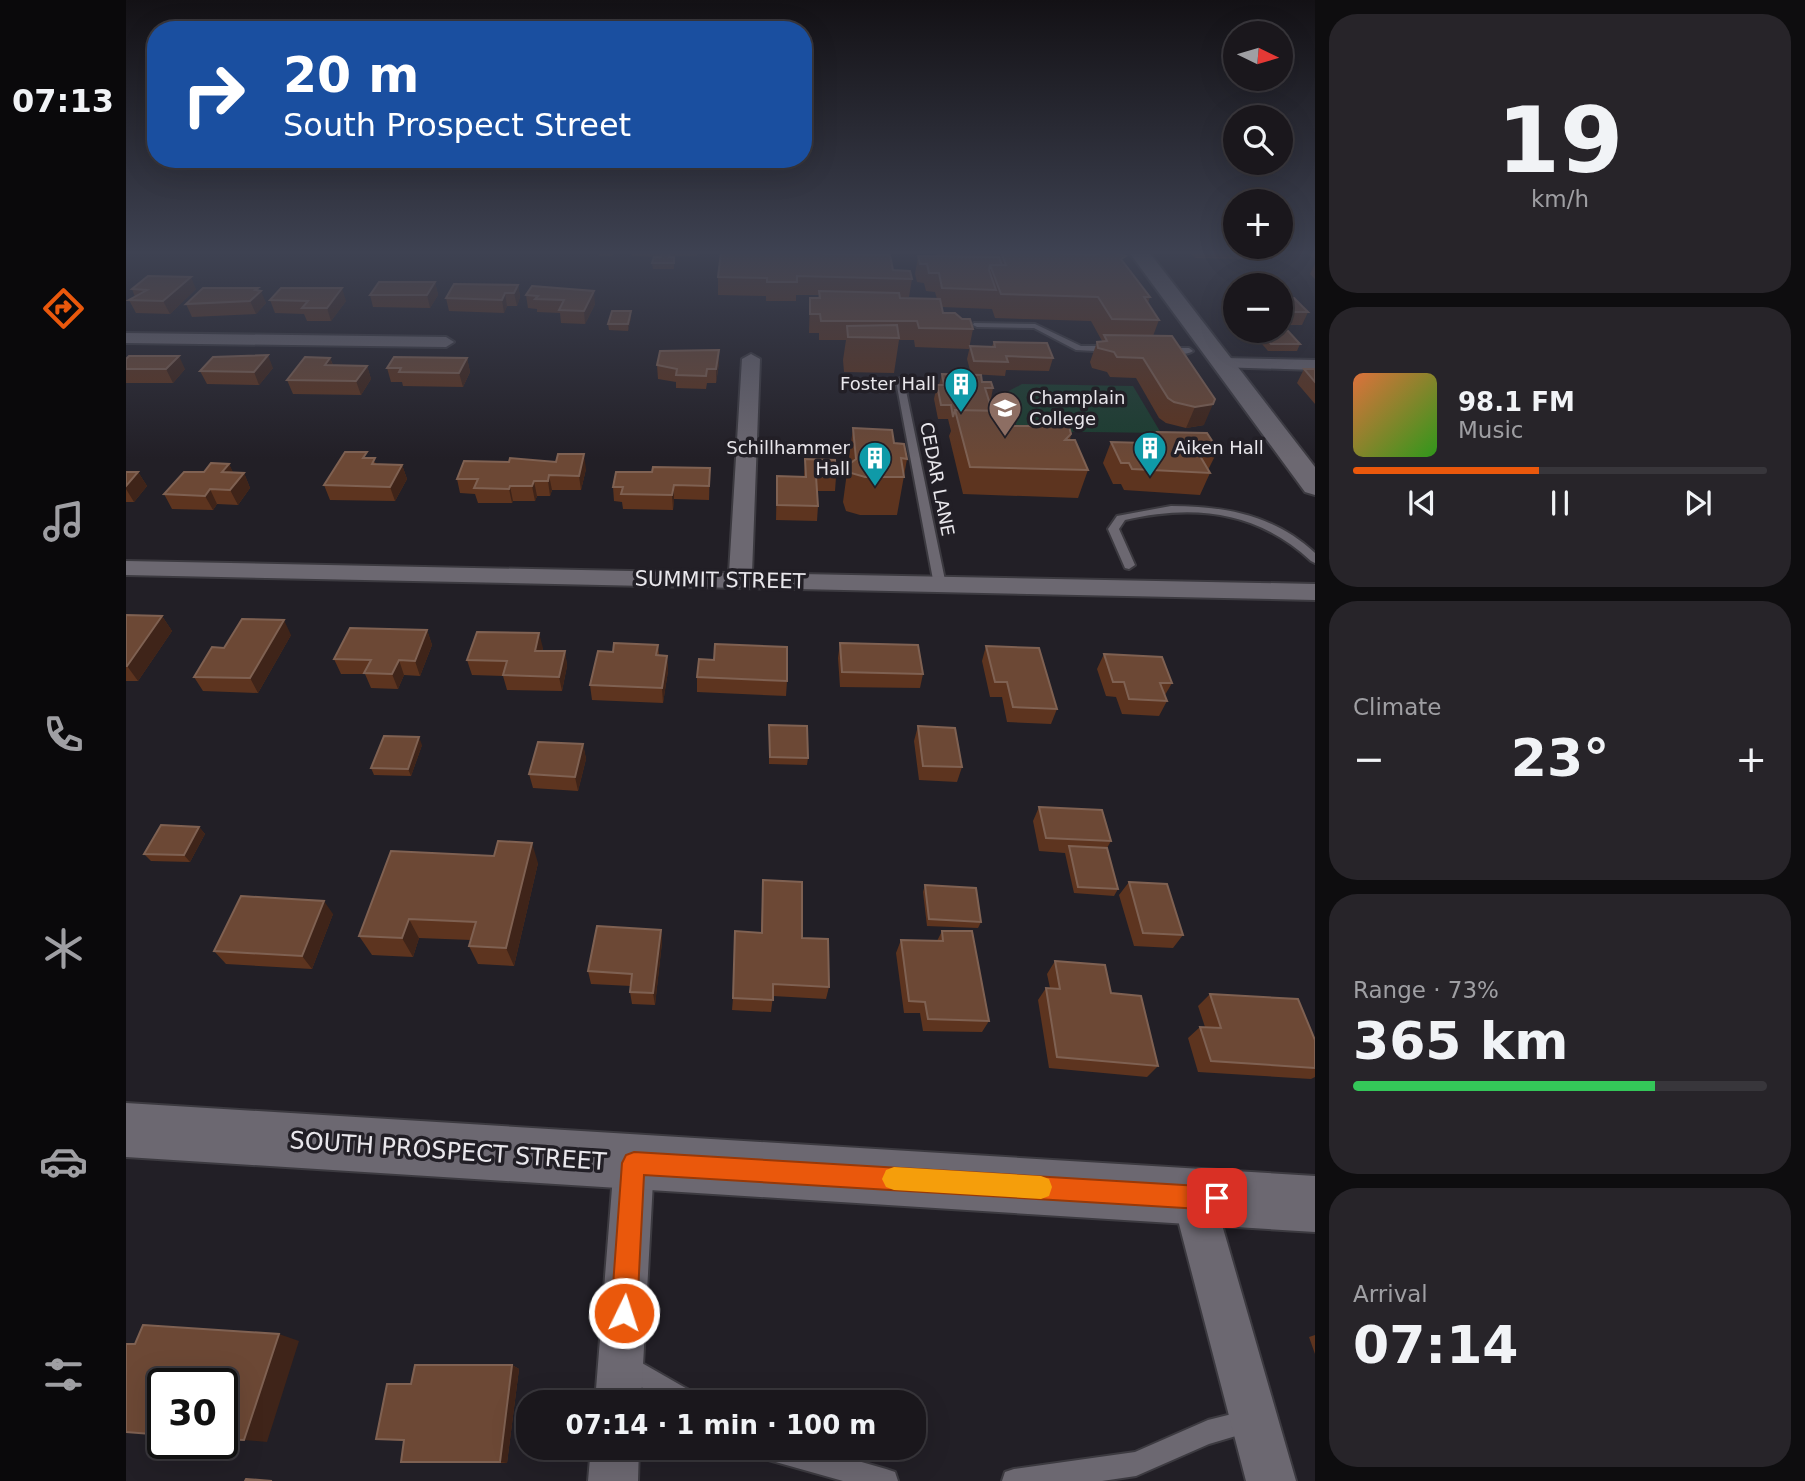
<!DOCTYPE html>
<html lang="en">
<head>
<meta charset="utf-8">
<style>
  :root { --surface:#1a171c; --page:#272429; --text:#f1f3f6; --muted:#9f9fa3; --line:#38363b; --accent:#ea580c }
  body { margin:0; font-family:"DejaVu Sans",sans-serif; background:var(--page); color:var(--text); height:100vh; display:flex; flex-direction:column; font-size:26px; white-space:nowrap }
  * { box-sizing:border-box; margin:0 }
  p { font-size:23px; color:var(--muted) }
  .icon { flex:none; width:38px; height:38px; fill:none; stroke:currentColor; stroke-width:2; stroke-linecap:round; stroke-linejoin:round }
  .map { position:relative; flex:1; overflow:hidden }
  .sheet { display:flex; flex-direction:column; gap:14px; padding:14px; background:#0e0d0f; width:490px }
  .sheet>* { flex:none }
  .banner { position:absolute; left:21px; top:21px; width:665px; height:147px; border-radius:28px; box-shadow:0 7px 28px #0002,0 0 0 2px var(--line); background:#1a4fa0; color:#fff; overflow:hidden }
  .needle { width:46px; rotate:95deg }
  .tools { position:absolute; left:1097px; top:21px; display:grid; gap:14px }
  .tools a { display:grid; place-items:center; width:70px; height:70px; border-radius:50%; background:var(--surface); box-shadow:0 7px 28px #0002,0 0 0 2px var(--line); font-size:35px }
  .speed { position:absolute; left:21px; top:1368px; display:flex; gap:14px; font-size:35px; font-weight:700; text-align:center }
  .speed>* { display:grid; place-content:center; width:91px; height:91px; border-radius:50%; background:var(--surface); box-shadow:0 7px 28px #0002,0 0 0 2px var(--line); line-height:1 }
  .speed .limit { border:4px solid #111; border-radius:10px; background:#fff; color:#111 }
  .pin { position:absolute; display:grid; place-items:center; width:60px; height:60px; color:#fff; margin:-30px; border-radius:14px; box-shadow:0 4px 10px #0006 }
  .me { position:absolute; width:77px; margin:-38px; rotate:4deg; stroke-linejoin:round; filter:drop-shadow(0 0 5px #0008) }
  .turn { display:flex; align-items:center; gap:24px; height:147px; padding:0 21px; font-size:32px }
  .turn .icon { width:91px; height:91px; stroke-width:2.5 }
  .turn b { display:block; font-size:49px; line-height:60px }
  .big { font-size:52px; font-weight:700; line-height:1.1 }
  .sheet .widget { flex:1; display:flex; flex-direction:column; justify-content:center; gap:10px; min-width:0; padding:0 24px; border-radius:28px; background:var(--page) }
  .sheet .dial { align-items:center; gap:0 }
  .dial b { font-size:91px; line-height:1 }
  .song { display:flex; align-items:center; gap:21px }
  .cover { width:84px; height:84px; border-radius:10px; background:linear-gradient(135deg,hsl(20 70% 55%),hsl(110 70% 35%)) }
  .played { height:7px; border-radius:4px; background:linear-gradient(90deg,var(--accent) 45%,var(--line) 45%) }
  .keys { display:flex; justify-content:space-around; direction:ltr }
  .heat { display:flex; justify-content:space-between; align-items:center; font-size:38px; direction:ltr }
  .charge { height:10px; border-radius:5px; background:linear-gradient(90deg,#34c759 73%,var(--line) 0) }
  .trip { position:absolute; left:390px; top:1390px; width:410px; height:70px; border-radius:28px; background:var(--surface); box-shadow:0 7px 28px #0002,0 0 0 2px var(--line); font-weight:700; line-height:70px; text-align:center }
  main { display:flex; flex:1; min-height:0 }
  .tabs { display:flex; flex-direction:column; width:126px; justify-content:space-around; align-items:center; background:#0a090b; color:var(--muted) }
  .tabs .icon { width:49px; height:49px }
  .tabs .selected { color:var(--accent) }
  .tabs b { font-size:32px; color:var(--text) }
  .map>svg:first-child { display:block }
  .green { fill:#1b3d2f }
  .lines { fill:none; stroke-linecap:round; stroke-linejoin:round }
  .lane-casing { stroke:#3c3a40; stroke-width:4 }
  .street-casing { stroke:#3c3a40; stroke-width:4 }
  .secondary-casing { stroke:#3c3a40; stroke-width:4 }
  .lane { fill:#6c6871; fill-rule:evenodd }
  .street { fill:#6c6871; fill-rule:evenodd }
  .secondary { fill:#6c6871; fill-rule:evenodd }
  .wall { fill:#5d341f }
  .shaded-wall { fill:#3f2419 }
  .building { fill:#6c4835; stroke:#7f6152; stroke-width:2 }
  .route { fill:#ea580c; stroke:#983908; stroke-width:2 }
  .slow { fill:#f59e0b }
  .labels { text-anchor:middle; stroke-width:7; stroke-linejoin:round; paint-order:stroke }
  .far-poi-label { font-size:18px; fill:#e9e7ec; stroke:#221f26; text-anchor:end }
  .far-street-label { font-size:18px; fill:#e9e7ec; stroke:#221f26 }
  .street-label { font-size:21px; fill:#e9e7ec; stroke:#221f26 }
  .near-street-label { font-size:24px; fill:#e9e7ec; stroke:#221f26 }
</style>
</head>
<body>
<main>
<nav class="tabs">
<b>07:13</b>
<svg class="icon selected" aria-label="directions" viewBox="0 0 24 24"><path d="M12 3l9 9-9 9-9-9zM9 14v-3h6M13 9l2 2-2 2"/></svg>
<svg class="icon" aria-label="music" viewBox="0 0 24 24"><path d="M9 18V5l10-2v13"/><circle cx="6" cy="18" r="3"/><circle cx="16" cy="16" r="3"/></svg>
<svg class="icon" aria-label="phone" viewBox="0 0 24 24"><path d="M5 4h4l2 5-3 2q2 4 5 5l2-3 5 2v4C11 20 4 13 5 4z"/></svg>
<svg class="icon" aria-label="climate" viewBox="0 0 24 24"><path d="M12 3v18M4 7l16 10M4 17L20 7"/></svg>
<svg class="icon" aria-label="car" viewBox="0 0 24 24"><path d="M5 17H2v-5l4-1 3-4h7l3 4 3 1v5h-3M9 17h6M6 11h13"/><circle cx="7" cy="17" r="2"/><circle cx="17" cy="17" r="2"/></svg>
<svg class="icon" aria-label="filters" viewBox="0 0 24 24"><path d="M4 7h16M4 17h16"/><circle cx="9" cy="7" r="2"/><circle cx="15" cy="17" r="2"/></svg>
</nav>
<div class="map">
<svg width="1189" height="1481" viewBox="0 0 1189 1481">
  <rect width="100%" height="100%" fill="#221f26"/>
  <path class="green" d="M896 384 1007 386 1035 433 892 431 879 393Z"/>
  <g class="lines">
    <defs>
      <path id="lane" d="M848 323 909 324 955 346H988L992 349 988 352 950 350 908 328 851 327 847 325Z
        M1034 348H1063L1067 351C1060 356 1040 355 1033 350Z
        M774 378 778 381 820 585 814 589 808 585 770 381Z
        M1045 506C1099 506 1148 515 1189 553V563L1185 561C1131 511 1069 504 999 520L993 529 1009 565 1003 569 999 568 982 529 991 516Z
        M502 1355 570 1394 574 1402H540L494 1374 491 1366 494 1358Z
        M1122 1410 1130 1414 1134 1422 1130 1430 1083 1444 1010 1476 976 1481H876L879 1472 888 1469 1009 1452 1082 1420Z
        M627 1447H683L760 1469 769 1472 772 1481H717L639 1459 630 1456Z"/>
      <path id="street" d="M0 333 320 337 328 342 320 347 0 343Z
        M625 354 634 359 626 573 1189 584V600L0 575V561L603 573 616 359Z
        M1097 358 1189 360V370L1091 367 1088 363 1091 359Z
        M508 1143 522 1149 528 1163 515 1402H469L488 1163 494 1149Z
        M1067 1176 1082 1182 1088 1197 1170 1481H1120L1046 1197 1052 1182Z
        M465 1447H513L512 1481H462Z"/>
      <path id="secondary" d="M1003 252H1023L1189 467V495L1179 492Z
        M0 1103 1189 1176V1232L0 1157Z"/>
    </defs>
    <use href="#lane" class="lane-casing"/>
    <use href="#street" class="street-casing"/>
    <use href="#secondary" class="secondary-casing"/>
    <use href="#lane" class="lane"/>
    <use href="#street" class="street"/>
    <use href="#secondary" class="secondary"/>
  </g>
  <path class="wall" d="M374 252H416L415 253Z
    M460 252H488L487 256H473V253Z
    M505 252H572L571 256H545L548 257V269H527L526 263 535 257 506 256Z
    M703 252H745L744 255 767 270 786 279 783 297 774 298 811 299 809 292 800 291 798 283 791 282 789 274 792 256H810L809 252H874L873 257 875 252H969L968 255 998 263 1024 297 1022 303 1033 320 1027 336H1046L1078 425 1060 428 1040 423 1033 418 1010 378 984 377 981 372 966 368 964 362 971 342 976 341 965 321 869 318 866 309 816 307 817 313 847 329 843 349 789 347 788 340H773L768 373 718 372 717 360 720 340H693V333H683L684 298H692L693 295H670V301H640V296L592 295V277L653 253 703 254Z
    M1063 252H1147L1144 260 1069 258Z
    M1178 252H1189V259Z
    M1189 264V279L1184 274Z
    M309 282 312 295 304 308 247 307 244 295Z
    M392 285 394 297 391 306H381L378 313 323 311 320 298Z
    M406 286 469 304 459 324 435 323 434 313 411 312V309L402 308 400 295Z
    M132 288 140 303 130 314 66 317 60 304Z
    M6 289H70L44 314 10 313 3 300 9 297Z
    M1155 297 1182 312 1176 325H1155Z
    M144 300 220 301 205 321H181L178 314 149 313Z
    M505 311V317L502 331 483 330 482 324Z
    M1133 331H1162L1174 344 1171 351H1142L1130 337Z
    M868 342 927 358 923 371 880 370 879 376 845 374 841 359 844 346H866Z
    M204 358 207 365 241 366 245 379 235 395 167 394 161 380Z
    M341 358 344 372 337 387 277 386 276 382H265L261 368Z
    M0 359 59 369 47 383H0Z
    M593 363 590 383H581L580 389 550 388V382L532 379 531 365Z
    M147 368 133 385 81 384 74 371Z
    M1178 369H1189V404L1171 383Z
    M816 374 856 382 867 388 864 404 875 411 888 426 945 434 944 440 962 470 952 498 837 494 823 436 825 431 822 419H812L808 399 811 385H813Z
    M727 428 768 443 781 459 771 515H734L720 511 717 502Z
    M1031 432 1092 450 1082 470 1084 473 1074 495 998 490 995 484H987L977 463 985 442 1015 443 1016 438 1028 439Z
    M243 458 251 464 276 465 281 479 269 501 204 500 198 485Z
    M679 459 710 477 709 491H691L692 506 691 521 650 520 651 476 678 477Z
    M383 462 460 469 455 490H426L424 496H411L409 501H387L386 503H352L349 494 334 493 331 479Z
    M103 464 107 473H118L124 488 112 505 91 504 87 510 46 509 38 494 78 472Z
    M584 468 583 500 548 499 547 510 497 509 496 502 488 501 487 487 526 472Z
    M0 472H12L21 486 8 502H0Z
    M0 615 36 616 46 631 12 681H0Z
    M301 630 306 645 294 676 278 675 272 689 245 688 239 674H215L208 659Z
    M165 635 132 693 77 691 68 677 98 648Z
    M714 643 797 674 794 688 714 687 712 658Z
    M532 645 533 655 541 656 542 671 537 703 466 700 464 685 487 652Z
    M860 646 931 709 925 724 881 722 876 697H864L856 661Z
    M417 648 416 651H439L441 666 436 691 381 690 377 676 346 675 341 660Z
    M978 654 1046 683 1039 695 1041 701 1033 716 996 714 990 697 980 696 971 669Z
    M571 677 661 681 660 696 571 692Z
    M643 725 682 758 681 765 643 764Z
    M792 726 836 767 831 782 793 780 788 741Z
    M457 744 460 759 452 791 407 788 403 774Z
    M296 745 285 776 248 775 245 768Z
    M913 807 985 841 981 848 992 889 988 896 948 893 939 853 913 851 907 821Z
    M73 827 79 834 64 862 25 861 18 854Z
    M368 856 412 863 388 966 352 964 343 946 345 940 293 938 287 957 246 955 233 936Z
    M637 880 676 938 703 987 700 999 647 996 645 1012 606 1010 607 998 635 933Z
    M1003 882 1057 935 1047 948 1008 946 993 895Z
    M799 885 855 922 852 928 801 926 797 892Z
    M207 914 186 969 100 964 88 951Z
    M535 930 536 942 529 1005 506 1004 504 992 505 986 465 984 462 971Z
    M816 931 863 1021 856 1032 797 1031 794 1013H778L770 953 775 940 811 941Z
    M929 961 985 993 1032 1066 1021 1077 923 1068 912 1000 920 988H924L921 974Z
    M1084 994 1189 1040V1077L1185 1079 1072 1072 1062 1038 1074 1027H1079L1072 1006Z
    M1189 1335V1354L1183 1337Z
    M386 1365 393 1369 381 1463 275 1462 278 1441 250 1439 285 1384Z"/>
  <path class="shaded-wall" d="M65 277 70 289 44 314 37 301Z
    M309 282 312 295 304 308 301 295Z
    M392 285 394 297 391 306 388 293Z
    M132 288 133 292 135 291 140 303 130 314 124 301 129 290Z
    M216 288 220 301 205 321 201 308Z
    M468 291 469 304 459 324 458 311Z
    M379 293 381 306 378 313 376 300Z
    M505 311V317L502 331V324Z
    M593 350V363L590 383V369Z
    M142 355 147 368 133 385 128 372Z
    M53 356 59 369 47 383 40 369Z
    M204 358 209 371 199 365Z
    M341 358 344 372 337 387 333 373Z
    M241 366 245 379 235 395 230 381Z
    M1087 404 1078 425 1060 428 1069 407Z
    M458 454 460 469 455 490 453 476Z
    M103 464 110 478 96 472Z
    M276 465 281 479 269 501 264 487Z
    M12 472 21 486 8 502 0 489V486Z
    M118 473 124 488 112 505 104 490Z
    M423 475 426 490 424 496 422 481Z
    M408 481 411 496 409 501 406 486Z
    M548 485V499L547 510 546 495Z
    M384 486 387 501 386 503 383 489Z
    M84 489 91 504 87 510 79 496Z
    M36 616 46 631 12 681 1 666Z
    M158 620 165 635 132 693 124 678Z
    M301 630 306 645 294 676 289 661Z
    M413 633 417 648 412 665 409 651Z
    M439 651 441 666 436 691 433 677Z
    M541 656 542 671 537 703 536 688Z
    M273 660 278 675 272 689 266 674Z
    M293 737 296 745 285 776 282 769Z
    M457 744 460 759 452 791 449 777Z
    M73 827 79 834 64 862 58 855Z
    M406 843 412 863 388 966 380 948Z
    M198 901 207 914 186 969 176 956Z
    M283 919 293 938 287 957 276 938Z
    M535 930 536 942 529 1005 527 993Z
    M153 1334 173 1341 141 1442 118 1440Z
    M386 1365 393 1369 381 1463 374 1462Z"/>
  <path class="building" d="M536 252H544L543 257H548V263H526L528 257H535Z
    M595 252H653V253L659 252H693L699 254 764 255 767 270 784 271 786 279 671 276V282H641V278L592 277Z
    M875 252H906L969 255 977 252H986L1000 256 995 259 1024 297H1018L1033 320 986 319 972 297 875 294 864 265H880Z
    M792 256 873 257 876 265H864L863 270 870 290 816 288 813 273H803L801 264H794Z
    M22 276 65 277 37 301 3 300 21 290 6 289Z
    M253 282H309L301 295H244Z
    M328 284 392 285 388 293H379L376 300 320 298Z
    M406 286 468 291 458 311 433 310 438 300 409 299 412 296 400 295Z
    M77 288H132L129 290 135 291 124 301 60 304Z
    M155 288H216L201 308H176L182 301 144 300Z
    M693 291 773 293 774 298 814 299 817 313H829L836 319H844L847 329 793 328 791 321H695L694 314H684V298H694Z
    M1155 297 1168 298 1182 312H1155Z
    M486 311H505L502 324H482Z
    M771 325 773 338 722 337 721 326Z
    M1155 330 1162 331 1174 344H1145L1134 331Z
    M978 335 1046 336 1089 399 1087 404 1069 407 1048 402 1042 398 1017 358 991 357 988 352 972 348 971 342 981 341Z
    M868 342 921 343 927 358 880 356 882 362 848 361 844 346 869 347Z
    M593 350 590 369H581L580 376 550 375 551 369 531 365 534 351Z
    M142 355 128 372 74 371 87 357Z
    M3 356H53L40 369H0V359Z
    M179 357 204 358 199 365 241 366 230 381 161 380Z
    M268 357 341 358 333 373 273 372 275 368H261Z
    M1178 369H1189V382Z
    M816 374 855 375 856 382H865L867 388H859L864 404H873L875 411 829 410 827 417 825 405H815L811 385H818Z
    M829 410 882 411 888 426H905L914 421H931L943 426 945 434 939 440H949L962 470 844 467Z
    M727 428 766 430 768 443 778 444 781 459 775 458 778 477H739L725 473 722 465 730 459Z
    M1031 432 1081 433 1092 450 1070 449 1084 473 1006 469 1003 463H995L985 442 1019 443 1016 438 1034 439Z
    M219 452H241L237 458H249L246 464 276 465 264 487 198 485Z
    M432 454H458L453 476 423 475 422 481H408L406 486H384L383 489 348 488 352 479H331L338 461 383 462 384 458 430 462Z
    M679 459 709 460 710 477 690 476 692 506 651 505V476L680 477Z
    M85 463 103 464 96 472 118 473 104 490 84 489 79 496 38 494 58 472H78Z
    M527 467 584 468 583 486 548 485 546 495 495 494 497 487H487L490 472H526Z
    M0 472H12L0 486Z
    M0 615 36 616 1 666H0Z
    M116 619 158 620 124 678 68 677 86 647 98 648Z
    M224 628 301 630 289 661 273 660 266 674 238 673 245 660 208 659Z
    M351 632 413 633 409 651H439L433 677 377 675 381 661 341 660Z
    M488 643 532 645 530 655 541 656 536 688 464 685 472 651 487 652Z
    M714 643 792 645 797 674 716 672Z
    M589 644 661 647V681L571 677 573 659 588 660Z
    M860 646 913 648 931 709 887 707 881 682H869Z
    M978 654 1036 657 1046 683H1034L1041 701 1003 699 998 682H987Z
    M643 725 681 726 682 758 644 757Z
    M792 726 829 728 836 767 797 766Z
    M258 736 293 737 282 769 245 768Z
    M412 742 457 744 449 777 403 774Z
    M913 807 976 810 985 841 920 838Z
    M35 825 73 827 58 855 18 854Z
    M372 841 406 843 380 948 343 946 350 922 283 919 276 938 233 936 265 851 368 856Z
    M943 846 981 848 992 889 952 887Z
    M637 880 676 882V938L702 939 703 987 647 984V1000L607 998 609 931 636 933Z
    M1003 882 1041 884 1057 935 1017 933Z
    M799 885 850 888 855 922 803 919Z
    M115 896 198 901 176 956 88 951Z
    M471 926 535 930 527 993 504 992 506 974 462 971Z
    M816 931H846L863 1021 802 1019 799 1002 783 1001 775 940 817 941Z
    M929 961 979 965 985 993 1015 996 1032 1066 931 1057 920 988 934 989Z
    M1084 994 1172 999 1189 1040V1068L1085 1061 1074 1027 1095 1028Z
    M17 1325 153 1334 118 1440 96 1439V1384H37V1435L0 1432V1344H9Z
    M289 1365H386L374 1462H275L278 1440 250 1439 261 1384H285Z
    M120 1479 146 1481H119Z"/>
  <linearGradient id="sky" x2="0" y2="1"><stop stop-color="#131115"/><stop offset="0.55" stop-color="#3e4252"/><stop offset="1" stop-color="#3e4252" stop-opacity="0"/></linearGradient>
  <rect width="1189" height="459" fill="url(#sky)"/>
  <path class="route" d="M508 1152 1091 1187 1100 1190 1103 1198 1100 1206 1091 1210 518 1175 511 1313 507 1322 498 1326 489 1322 485 1313 496 1163 500 1155Z"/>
  <path class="slow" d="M768 1167 915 1176 923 1179 926 1187 923 1196 915 1199 768 1190 760 1187 756 1179 760 1170Z"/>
  <defs>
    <symbol id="building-pin" viewBox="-11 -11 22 30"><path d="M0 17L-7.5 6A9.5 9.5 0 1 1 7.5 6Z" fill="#0f9aa8" stroke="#221f26"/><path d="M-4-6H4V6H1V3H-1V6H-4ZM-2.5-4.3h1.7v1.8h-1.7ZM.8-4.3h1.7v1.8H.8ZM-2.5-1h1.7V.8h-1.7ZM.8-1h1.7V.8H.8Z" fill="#fff"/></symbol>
    <symbol id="university-pin" viewBox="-11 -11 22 30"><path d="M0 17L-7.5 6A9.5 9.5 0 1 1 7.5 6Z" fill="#8d6e63" stroke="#221f26"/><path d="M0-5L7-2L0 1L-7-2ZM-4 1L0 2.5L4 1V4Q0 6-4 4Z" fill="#fff"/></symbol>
  </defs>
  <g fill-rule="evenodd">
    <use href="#building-pin" x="816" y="365" width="38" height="52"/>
    <use href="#university-pin" x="860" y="389" width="38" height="52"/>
    <use href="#building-pin" x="1005" y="429" width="38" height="52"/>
    <use href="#building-pin" x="730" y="439" width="38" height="52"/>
  </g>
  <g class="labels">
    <g class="far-poi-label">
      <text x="810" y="390">Foster Hall</text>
      <text x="903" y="404" text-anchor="start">Champlain<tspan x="903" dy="21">College</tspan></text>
      <text x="724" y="454">Schillhammer<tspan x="724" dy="21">Hall</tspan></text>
      <text x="1048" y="454" text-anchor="start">Aiken Hall</text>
    </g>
    <g class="far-street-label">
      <text transform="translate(811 479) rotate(79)" y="6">CEDAR LANE</text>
    </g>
    <g class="street-label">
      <text transform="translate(594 580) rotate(1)" y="7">SUMMIT STREET</text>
    </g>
    <g class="near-street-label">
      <text transform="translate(322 1151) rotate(4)" y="8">SOUTH PROSPECT STREET</text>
    </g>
  </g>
</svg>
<div class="tools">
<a><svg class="needle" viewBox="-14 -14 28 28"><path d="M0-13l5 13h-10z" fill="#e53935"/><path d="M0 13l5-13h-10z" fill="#9f9fa3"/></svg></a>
<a><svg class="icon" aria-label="search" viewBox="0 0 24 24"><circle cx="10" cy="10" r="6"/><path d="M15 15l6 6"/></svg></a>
<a>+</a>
<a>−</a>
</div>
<div class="speed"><div class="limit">30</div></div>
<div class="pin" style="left:1091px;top:1198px;background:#d93025"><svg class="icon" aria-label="arrive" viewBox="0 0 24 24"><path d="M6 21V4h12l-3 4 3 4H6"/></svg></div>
<svg class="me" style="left:498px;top:1313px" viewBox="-20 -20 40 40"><circle r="17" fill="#ea580c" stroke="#fff" stroke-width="3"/><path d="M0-11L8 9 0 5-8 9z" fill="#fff"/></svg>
<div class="trip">07:14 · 1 min · 100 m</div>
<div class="banner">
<div class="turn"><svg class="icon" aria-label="right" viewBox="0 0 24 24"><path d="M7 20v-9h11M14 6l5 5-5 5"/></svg><div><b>20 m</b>South Prospect Street</div></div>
</div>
</div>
<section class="sheet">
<div class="widget dial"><b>19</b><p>km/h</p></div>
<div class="widget">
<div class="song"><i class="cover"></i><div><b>98.1 FM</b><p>Music</p></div></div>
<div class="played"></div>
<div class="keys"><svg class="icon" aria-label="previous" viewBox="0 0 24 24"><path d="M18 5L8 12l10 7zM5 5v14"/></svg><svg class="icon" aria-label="pause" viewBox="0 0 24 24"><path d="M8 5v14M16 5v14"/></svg><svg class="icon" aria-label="next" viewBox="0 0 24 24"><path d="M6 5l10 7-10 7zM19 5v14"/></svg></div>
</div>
<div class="widget"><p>Climate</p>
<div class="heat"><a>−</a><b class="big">23°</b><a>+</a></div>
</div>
<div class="widget"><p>Range · 73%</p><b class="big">365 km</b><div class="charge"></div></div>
<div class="widget"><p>Arrival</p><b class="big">07:14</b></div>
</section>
</main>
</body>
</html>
